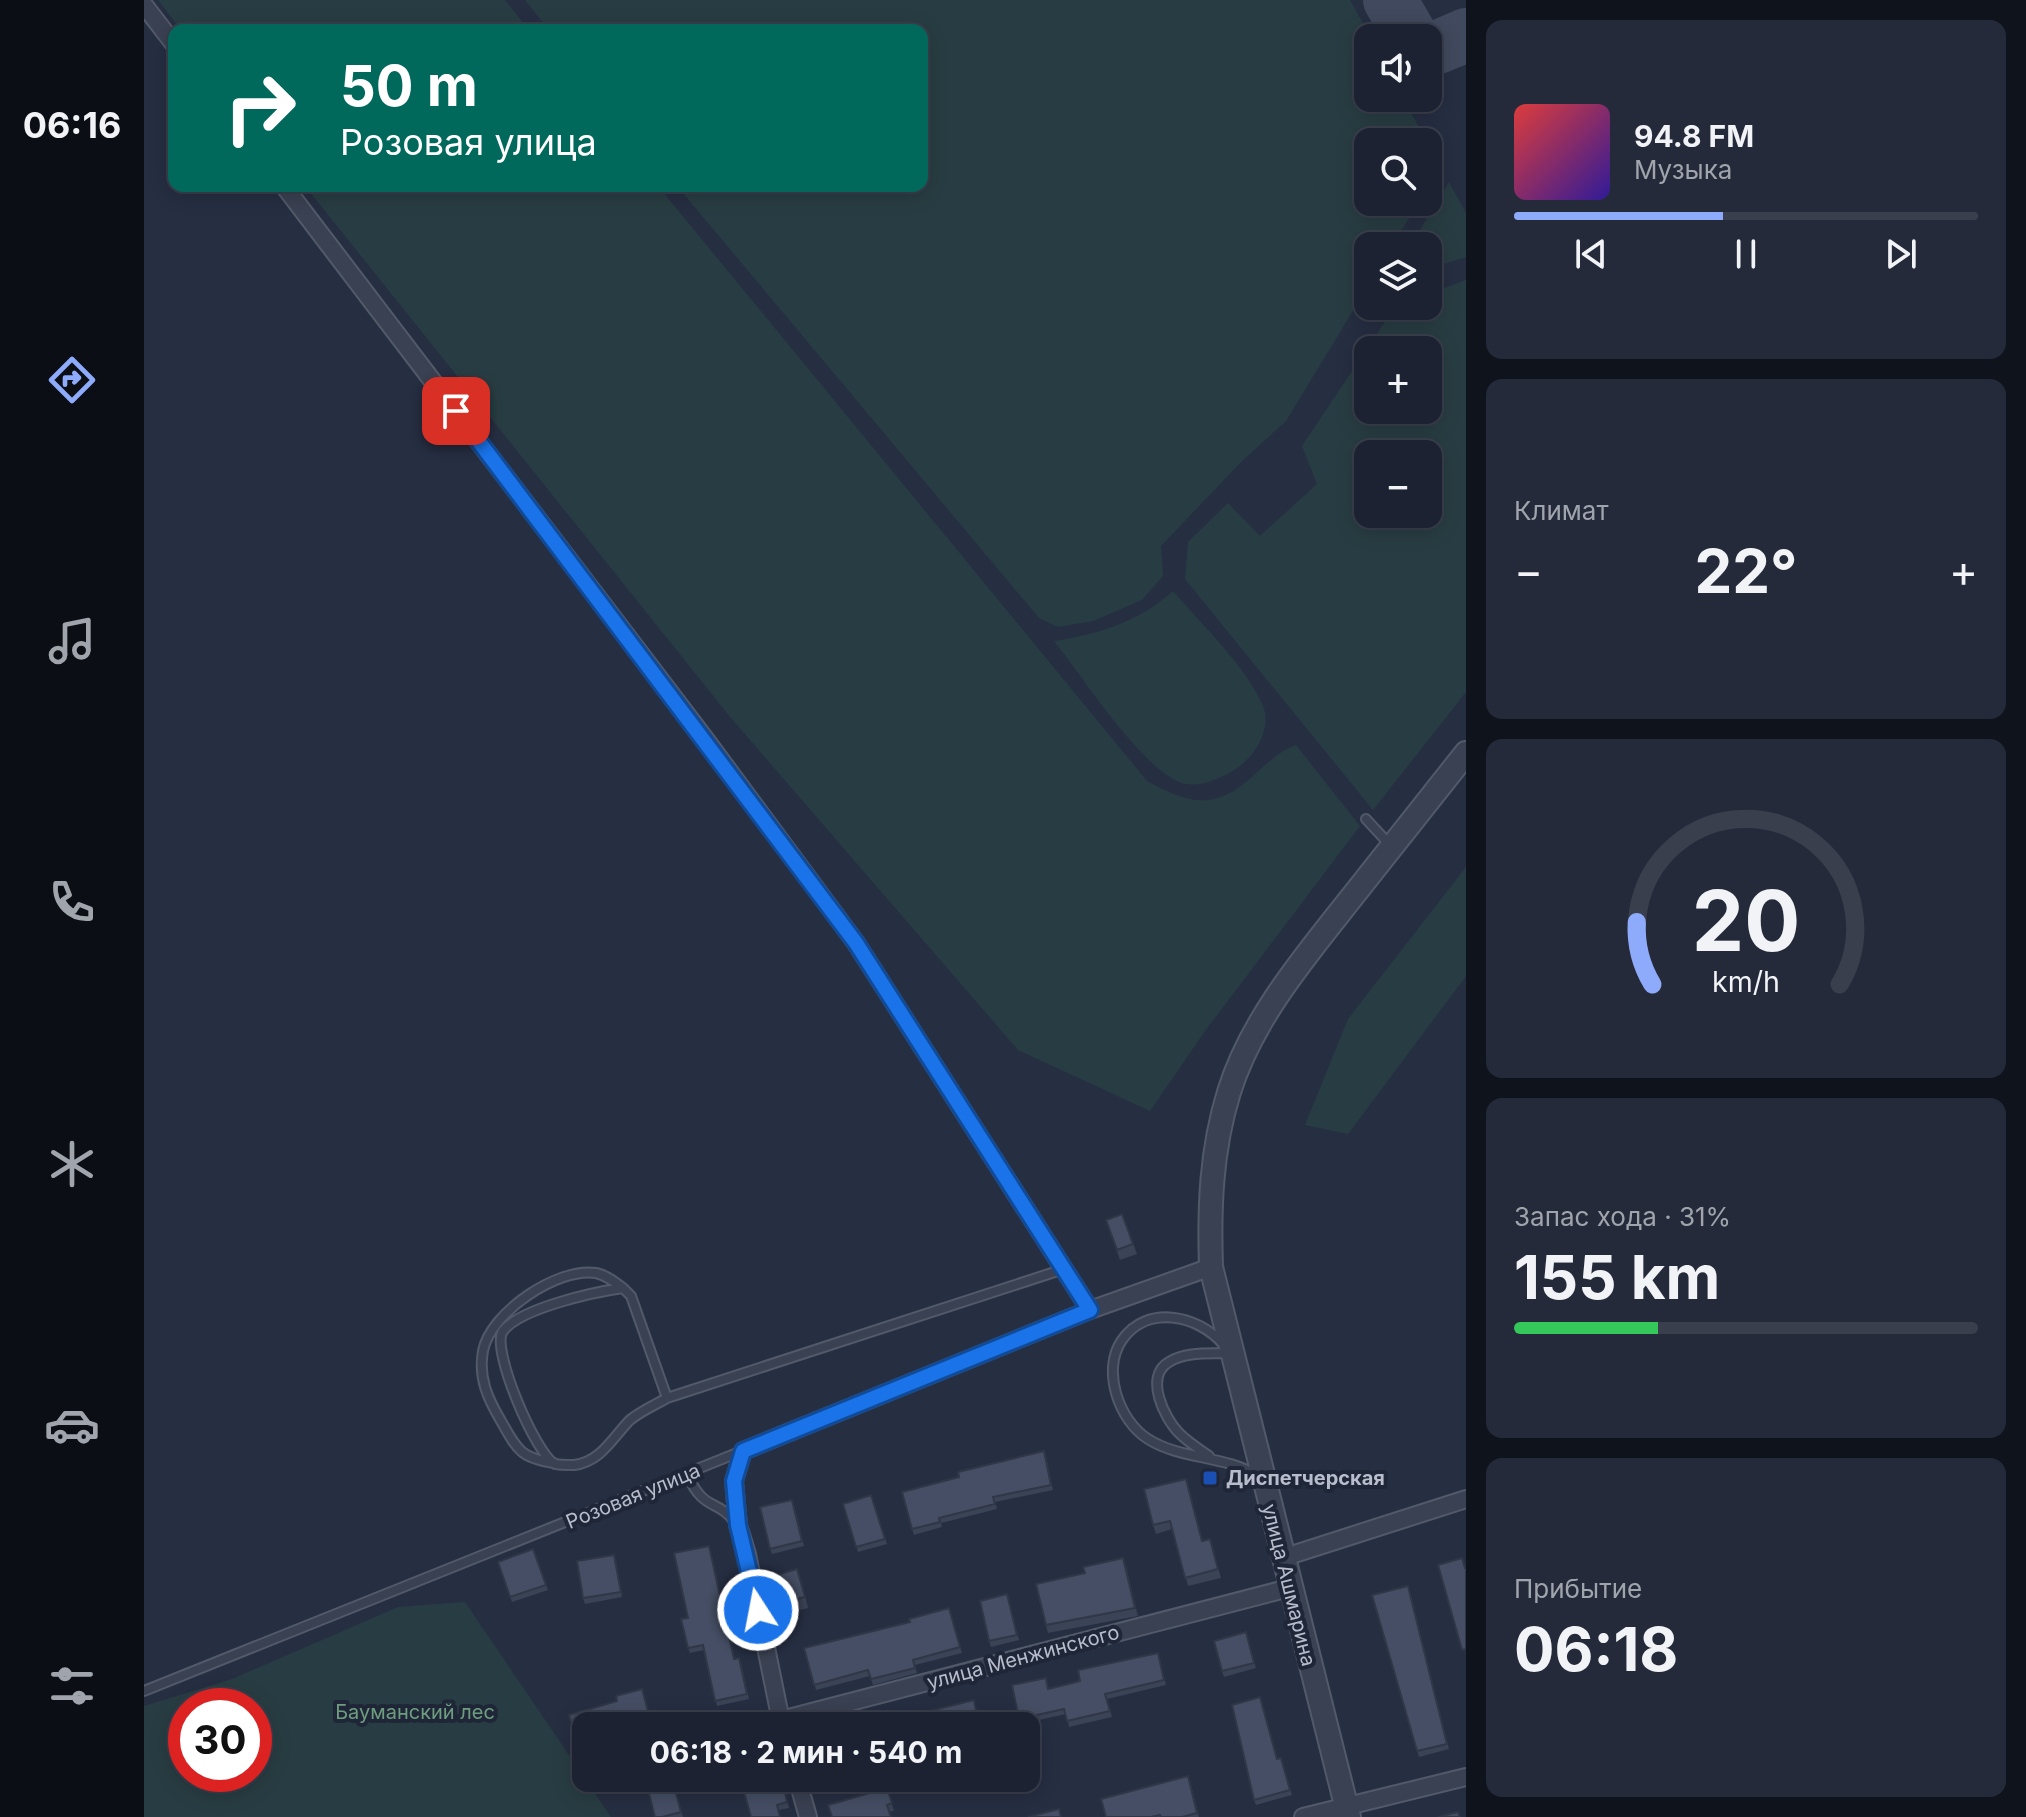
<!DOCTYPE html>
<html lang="ru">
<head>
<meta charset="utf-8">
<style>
  :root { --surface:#1c2232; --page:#252a3a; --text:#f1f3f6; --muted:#a0a4ac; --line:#3a3f4d; --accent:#8eaafa }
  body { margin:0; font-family:Inter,sans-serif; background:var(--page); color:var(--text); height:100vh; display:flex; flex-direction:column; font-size:30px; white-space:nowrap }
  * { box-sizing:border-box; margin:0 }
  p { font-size:26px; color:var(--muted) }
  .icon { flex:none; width:44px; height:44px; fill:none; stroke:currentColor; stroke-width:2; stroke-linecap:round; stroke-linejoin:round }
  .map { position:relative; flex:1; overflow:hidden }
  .details { display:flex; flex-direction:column; gap:20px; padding:20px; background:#0f131c; width:560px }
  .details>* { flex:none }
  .guide { position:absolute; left:24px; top:24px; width:760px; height:168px; border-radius:16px; box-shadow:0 4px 20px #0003,0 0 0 2px var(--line); background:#00695c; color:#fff; overflow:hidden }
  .tools { position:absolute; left:1210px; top:24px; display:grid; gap:16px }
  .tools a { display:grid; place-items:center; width:88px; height:88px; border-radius:16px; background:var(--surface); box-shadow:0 4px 20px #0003,0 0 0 2px var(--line); font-size:40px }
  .speed { position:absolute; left:24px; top:1688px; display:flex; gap:16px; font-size:40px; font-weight:700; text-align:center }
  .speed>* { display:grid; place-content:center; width:104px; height:104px; border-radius:50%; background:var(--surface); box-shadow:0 4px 20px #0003,0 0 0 2px var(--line); line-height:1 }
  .speed .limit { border:12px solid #d22; background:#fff; color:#111 }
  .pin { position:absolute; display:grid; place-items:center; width:68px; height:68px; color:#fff; margin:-34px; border-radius:16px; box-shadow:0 4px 12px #0006 }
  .me { position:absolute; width:88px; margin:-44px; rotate:349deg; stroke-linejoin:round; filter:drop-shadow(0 0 6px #0008) }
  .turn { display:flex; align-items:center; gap:28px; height:168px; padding:0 40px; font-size:36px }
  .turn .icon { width:104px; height:104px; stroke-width:2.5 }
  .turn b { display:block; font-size:56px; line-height:68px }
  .big { font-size:60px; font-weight:700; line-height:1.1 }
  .details .card { flex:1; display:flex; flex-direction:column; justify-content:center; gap:12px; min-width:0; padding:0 28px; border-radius:16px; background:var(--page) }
  .details .dial { align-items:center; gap:0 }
  .dial svg { height:208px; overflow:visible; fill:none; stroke:var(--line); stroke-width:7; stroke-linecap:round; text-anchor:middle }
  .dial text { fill:var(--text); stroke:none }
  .song { display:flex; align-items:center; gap:24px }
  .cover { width:96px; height:96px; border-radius:12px; background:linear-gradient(135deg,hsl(0 70% 55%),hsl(250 70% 35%)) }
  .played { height:8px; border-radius:4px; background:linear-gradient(90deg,var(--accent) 45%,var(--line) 45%) }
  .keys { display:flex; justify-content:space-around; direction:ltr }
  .heat { display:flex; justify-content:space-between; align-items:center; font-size:44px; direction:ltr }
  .charge { height:12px; border-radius:6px; background:linear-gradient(90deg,#34c759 31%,var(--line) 0) }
  .trip { position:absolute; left:428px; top:1712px; width:468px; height:80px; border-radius:16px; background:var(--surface); box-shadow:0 4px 20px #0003,0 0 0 2px var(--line); font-weight:700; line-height:80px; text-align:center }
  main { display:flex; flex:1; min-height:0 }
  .dock { display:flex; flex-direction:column; width:144px; justify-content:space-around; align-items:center; background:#0b0e14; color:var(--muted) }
  .dock .icon { width:56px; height:56px }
  .dock .current { color:var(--accent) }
  .dock b { font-size:36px; color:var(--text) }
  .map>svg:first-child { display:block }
  .green { fill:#283d43; fill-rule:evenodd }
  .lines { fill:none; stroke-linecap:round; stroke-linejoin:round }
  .taxiway { stroke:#41495e; stroke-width:54 }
  .service-casing { stroke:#525969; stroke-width:12 }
  .minor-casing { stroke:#525969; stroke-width:20 }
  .tertiary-casing { stroke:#525969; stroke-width:26 }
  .service { stroke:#3a4152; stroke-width:8 }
  .minor { stroke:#3a4152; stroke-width:16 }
  .tertiary { stroke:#3a4152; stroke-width:22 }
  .wall { fill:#3b4356 }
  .shaded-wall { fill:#303746 }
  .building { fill:#454e64; stroke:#303746; stroke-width:2 }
  .route-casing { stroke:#114b97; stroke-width:20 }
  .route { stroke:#1a73e8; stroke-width:14 }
  .transit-dot { fill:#1a4fb4; stroke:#1f2637; stroke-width:3 }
  .labels { text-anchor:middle; stroke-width:8; stroke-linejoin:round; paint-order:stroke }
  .poi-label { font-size:20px; font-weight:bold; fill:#b7bdcc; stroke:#1f2637; text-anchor:start }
  .street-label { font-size:20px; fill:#b7bdcc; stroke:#1f2637 }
  .park-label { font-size:20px; fill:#6e9d7f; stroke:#1f2637 }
</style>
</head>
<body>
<main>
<nav class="dock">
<b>06:16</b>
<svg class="icon current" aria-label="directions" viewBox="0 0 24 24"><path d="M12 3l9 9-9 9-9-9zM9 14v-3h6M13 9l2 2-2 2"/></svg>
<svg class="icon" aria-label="music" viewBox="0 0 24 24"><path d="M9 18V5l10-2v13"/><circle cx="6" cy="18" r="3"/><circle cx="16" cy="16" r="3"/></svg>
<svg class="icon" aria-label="phone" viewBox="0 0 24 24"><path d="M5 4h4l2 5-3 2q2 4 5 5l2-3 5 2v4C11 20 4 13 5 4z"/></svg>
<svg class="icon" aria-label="climate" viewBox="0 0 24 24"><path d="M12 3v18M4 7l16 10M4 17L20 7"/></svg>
<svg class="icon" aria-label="car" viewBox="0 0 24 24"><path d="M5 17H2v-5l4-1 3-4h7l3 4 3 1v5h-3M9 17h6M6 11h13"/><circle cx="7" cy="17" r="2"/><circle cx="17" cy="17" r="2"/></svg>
<svg class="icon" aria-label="filters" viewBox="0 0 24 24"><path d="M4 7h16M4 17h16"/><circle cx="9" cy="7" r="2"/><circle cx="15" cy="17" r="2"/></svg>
</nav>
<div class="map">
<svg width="1322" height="1817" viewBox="0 0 1322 1817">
  <rect width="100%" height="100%" fill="#262e42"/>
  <path class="green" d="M14 0H361L385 30H37Z
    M381 0H1206L1227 38 1224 98H1259L1283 142H1224V202H1275L1248 246H1224V286L1142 421 1098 461 1017 546 1019 576 998 600 949 621 914 627 895 618 533 186H778V30H405Z
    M1284 144 1296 167 1284 187Z
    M1305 182 1322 213V257L1284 269V246H1266Z
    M161 186H514L1003 781C1046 804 1071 812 1111 774 1125 762 1135 751 1152 745L1216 826 1061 1031 1006 1111 874 1050 587 718Z
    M1322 280V692L1229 810 1041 579 1044 542 1084 503 1116 536 1173 484 1158 446 1244 317 1258 306H1284V294ZM1284 350V410H1224V350ZM1284 454V514H1224V454Z
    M1029 591C1057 624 1103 667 1119 706 1129 731 1108 761 1087 772 1072 780 1052 789 1035 782 994 764 940 678 910 641 956 634 994 622 1029 591Z
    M1322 867V976L1204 1134 1161 1125 1204 1019Z
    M321 1602 467 1817H0V1706L88 1679 254 1607ZM110 1706V1774H42V1706Z"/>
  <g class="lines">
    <path class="taxiway" d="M1246 0 1268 38
      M1284 47H1294L1322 35"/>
    <defs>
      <path id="service" d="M1222 819 1246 845
        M1079 1344C1054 1315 1003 1304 978 1340 957 1370 975 1421 1004 1439 1037 1460 1081 1455 1114 1476
        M523 1398 487 1296 479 1288C450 1292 377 1308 359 1331 346 1348 392 1455 411 1464 415 1465 426 1465 430 1465 457 1462 469 1437 486 1420 497 1411 511 1405 523 1398L920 1269
        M1065 1456C1055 1449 1044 1442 1035 1433 1020 1418 1000 1376 1025 1362 1042 1351 1067 1354 1086 1353
        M410 1463C376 1458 373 1449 357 1421 344 1399 334 1378 339 1351 346 1313 413 1267 452 1273 462 1275 471 1282 479 1288
        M543 1474C560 1512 572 1498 591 1522
        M0 1691 598 1451
        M612 1726 637 1720"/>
      <path id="minor" d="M0 5 30 44
        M140 186 559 736 712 943 946 1310
        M1138 1558 1322 1499
        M637 1720 1145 1588
        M638 1726 603 1554 594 1525 590 1481 599 1451 946 1310 1067 1267
        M653 1778 664 1817
        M1159 1817 1322 1777"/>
      <path id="tertiary" d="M1205 1817 1067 1267C1065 1208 1067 1150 1085 1092 1107 1020 1162 955 1208 897 1246 849 1284 801 1322 753"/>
    </defs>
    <use href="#service" class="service-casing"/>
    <use href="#minor" class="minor-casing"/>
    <use href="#tertiary" class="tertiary-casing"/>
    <use href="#service" class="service"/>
    <use href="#minor" class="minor"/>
    <use href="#tertiary" class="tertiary"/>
  </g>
  <path class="wall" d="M978 1214 993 1254 976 1260 962 1220Z
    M902 1457 909 1490 851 1502 853 1509 797 1523 798 1527 770 1535 768 1529Z
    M1042 1479 1059 1541 1066 1539 1077 1578 1044 1586 1028 1529 1012 1534 1009 1525Z
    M727 1495 743 1544 714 1552 699 1504Z
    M650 1505 660 1546 628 1554 626 1549Z
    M565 1546 591 1659 597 1663 605 1699 573 1706 560 1650 546 1653 544 1648V1618Z
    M389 1549 404 1590 368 1602 354 1562Z
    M472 1560 478 1597 441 1604 439 1598Z
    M982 1566 994 1616 904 1633 902 1625Z
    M657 1580 664 1608 644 1613 640 1602Z
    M1264 1586 1305 1749 1275 1757 1228 1595Z
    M863 1594 875 1640 847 1647 845 1641Z
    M805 1608 818 1653 771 1665 773 1673 729 1685 726 1676 672 1690 660 1648 766 1622Z
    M1102 1632 1112 1668 1080 1677 1078 1671Z
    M1014 1653 1022 1685 963 1699 968 1717 925 1727 922 1714 877 1724 875 1719 905 1688 936 1681Z
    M498 1689 509 1726H442V1746L435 1748 425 1715 473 1701 472 1696Z
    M1137 1758 1148 1795 1112 1805 1110 1800 1134 1759Z
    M528 1778 539 1817H511Z
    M596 1778H638L645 1808 635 1810Z
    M1046 1781 1055 1817H962Z
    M743 1788 750 1811 688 1817Z"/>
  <path class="shaded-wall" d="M979 1558 982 1566 994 1616 991 1608Z"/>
  <path class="building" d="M978 1214 989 1244 973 1250 962 1220Z
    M900 1451 907 1485 849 1497 851 1504 795 1518 796 1522 768 1529 758 1492 815 1477 814 1472Z
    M1042 1479 1058 1541 1066 1539 1074 1569 1041 1578 1026 1521 1009 1525 1000 1489Z
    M727 1495 741 1539 712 1547 699 1504Z
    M648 1500 658 1541 626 1549 616 1507Z
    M565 1546 590 1659 595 1658 603 1694 571 1701 559 1645 544 1648 537 1619 544 1618 530 1553Z
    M389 1549 402 1585 366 1597 354 1562Z
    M470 1555 477 1592 439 1598 433 1561Z
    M979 1558 991 1608 902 1625 892 1584 941 1573 939 1567Z
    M1318 1558 1321 1568H1322V1649L1318 1650 1294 1565Z
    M653 1569 661 1597 640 1602 633 1575Z
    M1264 1586 1303 1744 1273 1751 1228 1595Z
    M863 1594 873 1635 845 1641 836 1601Z
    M805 1608 816 1647 769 1660 771 1668 727 1679 724 1670 670 1685 660 1648 766 1622 765 1619Z
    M1102 1632 1110 1663 1078 1671 1070 1641Z
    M1014 1653 1020 1680 961 1694 966 1711 923 1721 920 1709 875 1719 868 1685 902 1678 904 1689 936 1681 934 1670Z
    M498 1689 507 1722 490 1726H442V1738L432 1740 425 1715 473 1701 472 1696Z
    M1116 1697 1133 1759 1137 1758 1146 1790 1110 1800 1088 1705Z
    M830 1700 835 1726H725Z
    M1044 1776 1053 1813 1038 1817H1017L1016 1815 1007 1817H962L957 1799Z
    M501 1778H528L537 1812 518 1817H511Z
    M596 1778H638L643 1802 633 1805 636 1817H607Z
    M743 1788 748 1803 743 1805 747 1817H688L684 1805Z
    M915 1809 917 1817H884Z
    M1314 1812 1316 1817H1294Z"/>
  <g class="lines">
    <defs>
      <path id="route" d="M312 411 712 943 946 1310 599 1451 590 1481 594 1525 614 1610"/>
    </defs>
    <use href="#route" class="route-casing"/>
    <use href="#route" class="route"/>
  </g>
  <rect class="transit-dot" x="1058" y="1470" width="16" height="16" rx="4"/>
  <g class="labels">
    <g class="poi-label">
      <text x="1082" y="1485">Диспетчерская</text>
    </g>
    <g class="street-label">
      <text transform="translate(489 1496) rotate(-22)" y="7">Розовая улица</text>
      <text transform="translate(1145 1585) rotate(76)" y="7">улица Ашмарина</text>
      <text transform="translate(879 1657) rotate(-15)" y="7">улица Менжинского</text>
    </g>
    <g class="park-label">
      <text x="271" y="1719">Бауманский лес</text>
    </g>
  </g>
</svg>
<div class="tools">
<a><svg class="icon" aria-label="sound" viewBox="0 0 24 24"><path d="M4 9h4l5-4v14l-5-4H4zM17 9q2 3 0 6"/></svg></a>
<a><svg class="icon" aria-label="search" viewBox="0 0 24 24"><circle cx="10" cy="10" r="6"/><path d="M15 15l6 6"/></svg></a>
<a><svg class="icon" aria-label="layers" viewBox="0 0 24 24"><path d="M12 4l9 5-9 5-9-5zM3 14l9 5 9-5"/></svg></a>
<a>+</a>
<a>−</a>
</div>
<div class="speed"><div class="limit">30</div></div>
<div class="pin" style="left:312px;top:411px;background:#d93025"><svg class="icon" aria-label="arrive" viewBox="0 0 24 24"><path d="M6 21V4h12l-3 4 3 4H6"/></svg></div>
<svg class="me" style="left:614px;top:1610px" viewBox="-20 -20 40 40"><circle r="17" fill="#1a73e8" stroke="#fff" stroke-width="3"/><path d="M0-11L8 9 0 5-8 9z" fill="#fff"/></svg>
<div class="trip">06:18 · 2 мин · 540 m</div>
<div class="guide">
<div class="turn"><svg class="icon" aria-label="right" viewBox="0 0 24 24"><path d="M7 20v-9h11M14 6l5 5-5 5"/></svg><div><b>50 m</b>Розовая улица</div></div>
</div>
</div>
<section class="details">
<div class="card">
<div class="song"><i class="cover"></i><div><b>94.8 FM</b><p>Музыка</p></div></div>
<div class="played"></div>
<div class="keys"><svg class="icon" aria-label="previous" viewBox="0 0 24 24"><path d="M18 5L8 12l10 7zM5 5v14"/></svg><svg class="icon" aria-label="pause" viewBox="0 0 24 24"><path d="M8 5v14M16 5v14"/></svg><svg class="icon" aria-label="next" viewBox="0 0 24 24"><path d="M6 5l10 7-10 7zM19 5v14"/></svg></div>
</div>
<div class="card"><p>Климат</p>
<div class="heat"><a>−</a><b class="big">22°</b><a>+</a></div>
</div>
<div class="card dial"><svg viewBox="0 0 100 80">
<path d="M14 69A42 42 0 1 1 86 69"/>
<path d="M14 69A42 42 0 0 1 8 45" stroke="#8eaafa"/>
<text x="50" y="56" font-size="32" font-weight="700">20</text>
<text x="50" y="72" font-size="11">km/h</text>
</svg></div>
<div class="card"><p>Запас хода · 31%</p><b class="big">155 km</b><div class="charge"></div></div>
<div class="card"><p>Прибытие</p><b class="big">06:18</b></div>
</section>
</main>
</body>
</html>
